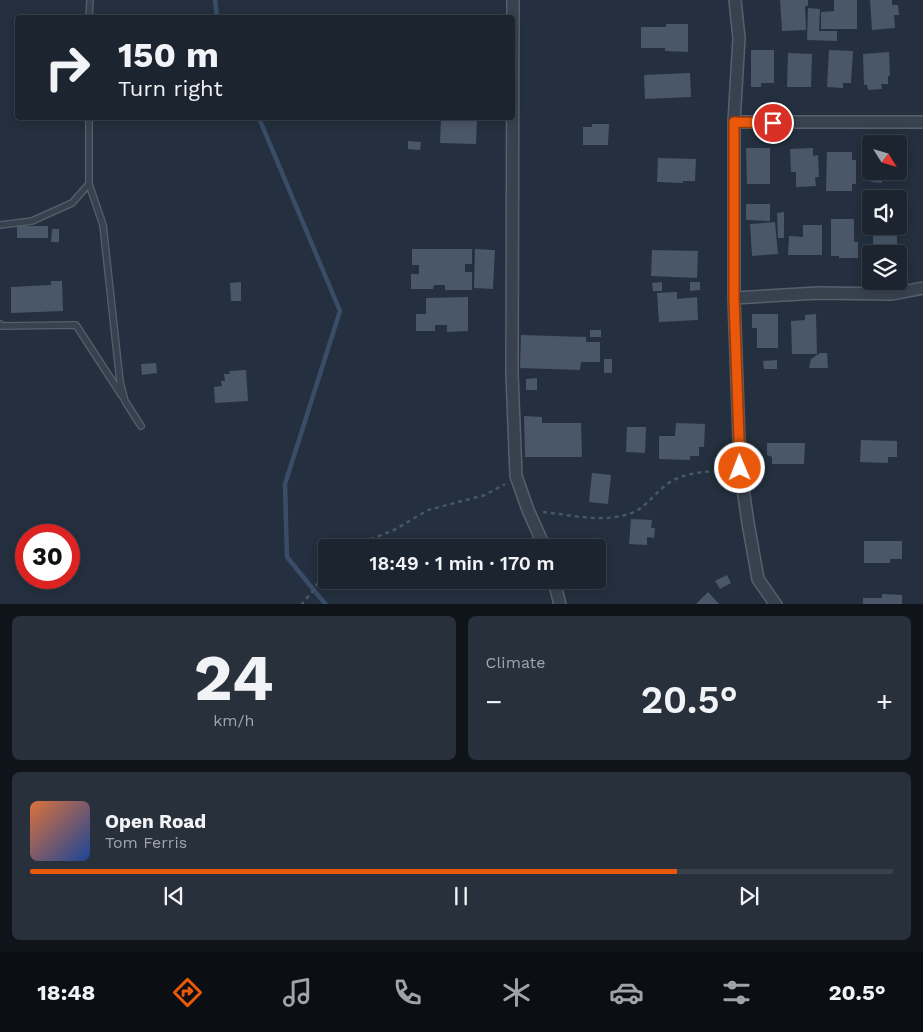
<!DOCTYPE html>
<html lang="en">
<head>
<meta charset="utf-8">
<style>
  :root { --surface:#1b242f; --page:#28303b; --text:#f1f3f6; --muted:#a0a4aa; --line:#39414b; --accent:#ea580c }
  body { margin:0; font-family:"Work Sans",sans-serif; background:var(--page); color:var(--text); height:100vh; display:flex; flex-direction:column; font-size:19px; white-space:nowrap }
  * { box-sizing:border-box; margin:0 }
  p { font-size:16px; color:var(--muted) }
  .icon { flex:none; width:28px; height:28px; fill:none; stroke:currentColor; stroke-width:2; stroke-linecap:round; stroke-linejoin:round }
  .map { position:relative; height:604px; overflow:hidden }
  .side { display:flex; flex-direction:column; gap:12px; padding:12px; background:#0f141a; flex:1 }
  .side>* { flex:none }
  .hud { position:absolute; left:15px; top:15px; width:500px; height:105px; border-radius:5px; box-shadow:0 2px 12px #0003,0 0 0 1px var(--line); background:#1b242f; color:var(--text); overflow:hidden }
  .needle { width:32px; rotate:127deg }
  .buttons { position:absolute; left:862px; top:135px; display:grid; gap:10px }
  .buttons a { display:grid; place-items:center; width:45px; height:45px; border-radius:5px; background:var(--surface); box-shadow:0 2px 12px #0003,0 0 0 1px var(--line); font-size:25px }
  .speed { position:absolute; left:15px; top:524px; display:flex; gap:10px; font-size:25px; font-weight:700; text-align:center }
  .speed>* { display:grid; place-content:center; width:65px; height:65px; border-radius:50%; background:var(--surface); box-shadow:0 2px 12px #0003,0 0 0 1px var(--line); line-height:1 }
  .speed .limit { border:8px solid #d22; background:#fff; color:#111 }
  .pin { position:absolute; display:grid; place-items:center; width:42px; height:42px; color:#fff; margin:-21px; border:2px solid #fff; border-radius:50%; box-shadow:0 1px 5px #0007 }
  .me { position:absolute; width:55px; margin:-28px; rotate:359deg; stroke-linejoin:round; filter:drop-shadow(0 0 4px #0008) }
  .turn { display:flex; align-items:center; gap:18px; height:105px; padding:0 20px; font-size:22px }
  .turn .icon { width:65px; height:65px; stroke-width:2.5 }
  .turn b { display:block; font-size:35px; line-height:42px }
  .big { font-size:38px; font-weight:600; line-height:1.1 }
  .side .widget { flex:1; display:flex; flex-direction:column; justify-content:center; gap:8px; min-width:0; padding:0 18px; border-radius:8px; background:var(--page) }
  .side .dial { align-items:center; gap:0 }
  .dial b { font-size:65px; line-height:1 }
  .song { display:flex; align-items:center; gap:15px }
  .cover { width:60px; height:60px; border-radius:8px; background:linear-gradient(135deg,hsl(20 70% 55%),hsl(220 70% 35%)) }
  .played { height:5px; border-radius:2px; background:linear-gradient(90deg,var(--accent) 75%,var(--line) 75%) }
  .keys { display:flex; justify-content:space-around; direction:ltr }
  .heat { display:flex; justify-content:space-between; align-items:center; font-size:28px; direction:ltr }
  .side .tiles { flex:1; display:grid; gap:12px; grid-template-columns:1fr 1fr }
  .widget:last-child { grid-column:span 2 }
  .trip { position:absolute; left:318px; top:539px; width:288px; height:50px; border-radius:5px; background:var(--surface); box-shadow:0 2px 12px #0003,0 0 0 1px var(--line); font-weight:600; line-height:50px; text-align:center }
  .dock { display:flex; height:80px; justify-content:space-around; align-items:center; background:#0b0e13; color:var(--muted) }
  .dock .icon { width:35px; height:35px }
  .dock .on { color:var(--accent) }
  .dock b { font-size:22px; color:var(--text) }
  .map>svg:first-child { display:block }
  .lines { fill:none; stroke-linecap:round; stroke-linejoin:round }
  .stream { stroke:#394d68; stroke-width:4.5 }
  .building { fill:#4a5768 }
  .lane-casing { stroke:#56606d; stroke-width:8 }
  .street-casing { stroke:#56606d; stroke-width:14 }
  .path { stroke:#445a5d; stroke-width:2.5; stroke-dasharray:4 4; stroke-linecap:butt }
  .lane { stroke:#38424f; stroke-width:5.5 }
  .street { stroke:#38424f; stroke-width:11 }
  .route-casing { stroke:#983908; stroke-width:12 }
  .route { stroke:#ea580c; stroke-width:9 }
</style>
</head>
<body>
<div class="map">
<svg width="923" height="605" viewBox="0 0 923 605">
  <rect width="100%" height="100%" fill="#24303f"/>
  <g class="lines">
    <path class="stream" d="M215 0 217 18
      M259 118 340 311 285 484 287 557 326 605"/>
  </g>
  <path class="building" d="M780 0H808V6H805L806 30 782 31Z
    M834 0H857V29H821V12L834 11Z
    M870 0H892V5H898L899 15H894L895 28 872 30Z
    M808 8 820 9 819 31H837V41L807 40Z
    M666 24H688V52L665 51V48H641V27H666Z
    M751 50H774V83H761V87H751Z
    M829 50 853 51 851 83H843V88L827 87Z
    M889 52 890 76H888V84H881L882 89 868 90 867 85H864L863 54Z
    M788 53 812 54 811 87H787Z
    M690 73 691 97 645 99 644 75Z
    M441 118H477L476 144 440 143Z
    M592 124H609L608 145H583V127H592Z
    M408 141 421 142 420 150 408 149Z
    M867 146 871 147V168H866Z
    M746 148H770V184H747Z
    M813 148V156L818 155 819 177H815L816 186 796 187V172H791L790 149Z
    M827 152H852V160H856V184H852V191H826Z
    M658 158 696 159 695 181H683V183L657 182Z
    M872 171H887V179H882V183L871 182Z
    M746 204H770V221L746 220Z
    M784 212V238H778L777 213Z
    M831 219H854V242H858V258H839V256H831Z
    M775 222 778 254 752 256 750 224Z
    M803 225H822V255H788L789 236 803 237Z
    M17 226H48V238H17Z
    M873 226H892V234H897V254H873Z
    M52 229H59V242H51Z
    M412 249H472V264H465V272H472V290H445V285H434L433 289H411V274H419V265H412Z
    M475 249 495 250 493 289 474 288Z
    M652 250 698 251 697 278 651 276Z
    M51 281H62L63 311 11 313V287L51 285Z
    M241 282V301H231L230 283Z
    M662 282V291H653L652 283Z
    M690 282H700V290L690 291Z
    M677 292V299L697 297 698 320 659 322 657 293Z
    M468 297V331L447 332V325H435V331H416V314H426V298Z
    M752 314H778V348H757V328H752Z
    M816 314 817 354H792L791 321 805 320V315Z
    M590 330H601V337H590Z
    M521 335 586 337V342H600V362H581L580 370 520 368Z
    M820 353H827L828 368H809L811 359Z
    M604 359H612V373H604Z
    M777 360V369H764L763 361Z
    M156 363 157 373 142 375 141 364Z
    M246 370 248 401 215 403 214 387 222 386 221 381H225L224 374H230L229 371Z
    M537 378V390H526V379Z
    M524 416 542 417V423H581L582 457H525Z
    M676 423 705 424 704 447H699V456H690V460L659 459V436H675Z
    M627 427H646L645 453 626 452Z
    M861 440 897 441V457H888V463L860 462Z
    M767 443H805L804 464H772V457L767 455Z
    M592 473 611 475 608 504 589 502Z
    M631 519 652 520 651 528H655L654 538 647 537V545L629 544Z
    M69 539H72L73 567 69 568Z
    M864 541H902V559H890V563H864Z
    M727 575 731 583 720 589 715 581Z
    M708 592 720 605H695Z
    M882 594 902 595V605H863V598H882Z"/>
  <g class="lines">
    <defs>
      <path id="lane" d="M89 18 90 0
        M89 184 103 225 120 382 125 401 141 426
        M0 225 32 221 72 203 89 184V118
        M0 324V326L76 325 122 396"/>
      <path id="street" d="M513 0 512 374 516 476 528 510 545 548
        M735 0 739 38 734 122V298L740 468 748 523 758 579 776 605
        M734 122H923
        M734 298 818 293 892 294 923 288
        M554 580 560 605"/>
    </defs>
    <use href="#lane" class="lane-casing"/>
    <use href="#street" class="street-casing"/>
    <path class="path" d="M543 512C572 515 606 524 634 512 647 506 655 493 666 485 684 471 708 472 729 470
      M348 548 394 530 428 510 485 495 505 484
      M301 605 313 591 326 569"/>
    <use href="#lane" class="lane"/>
    <use href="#street" class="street"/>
  </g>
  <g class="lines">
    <defs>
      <path id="route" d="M740 468 734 298V122L773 123"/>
    </defs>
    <use href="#route" class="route-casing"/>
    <use href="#route" class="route"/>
  </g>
</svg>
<div class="buttons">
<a><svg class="needle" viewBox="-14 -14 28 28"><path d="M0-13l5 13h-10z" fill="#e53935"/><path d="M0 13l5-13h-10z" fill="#a0a4aa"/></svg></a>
<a><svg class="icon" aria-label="sound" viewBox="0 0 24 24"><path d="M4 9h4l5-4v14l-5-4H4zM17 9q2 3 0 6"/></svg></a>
<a><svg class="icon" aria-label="layers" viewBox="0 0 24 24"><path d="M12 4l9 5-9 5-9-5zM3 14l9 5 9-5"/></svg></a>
</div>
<div class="speed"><div class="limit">30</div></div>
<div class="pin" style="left:773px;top:123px;background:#d93025"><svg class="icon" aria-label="arrive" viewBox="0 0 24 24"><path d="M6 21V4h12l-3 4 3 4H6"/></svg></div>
<svg class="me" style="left:740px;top:468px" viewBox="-20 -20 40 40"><circle r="17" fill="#ea580c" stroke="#fff" stroke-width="3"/><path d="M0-11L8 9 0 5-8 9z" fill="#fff"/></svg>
<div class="trip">18:49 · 1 min · 170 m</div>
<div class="hud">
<div class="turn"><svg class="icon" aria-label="right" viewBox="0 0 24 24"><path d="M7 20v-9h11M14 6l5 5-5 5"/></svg><div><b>150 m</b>Turn right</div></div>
</div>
</div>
<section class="side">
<div class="tiles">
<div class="widget dial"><b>24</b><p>km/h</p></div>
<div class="widget"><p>Climate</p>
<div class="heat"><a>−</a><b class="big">20.5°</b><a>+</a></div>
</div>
<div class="widget">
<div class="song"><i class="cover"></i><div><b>Open Road</b><p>Tom Ferris</p></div></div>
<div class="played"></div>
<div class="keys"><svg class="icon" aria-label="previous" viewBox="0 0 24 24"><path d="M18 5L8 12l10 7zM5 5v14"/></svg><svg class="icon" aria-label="pause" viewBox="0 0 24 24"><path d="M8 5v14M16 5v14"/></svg><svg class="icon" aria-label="next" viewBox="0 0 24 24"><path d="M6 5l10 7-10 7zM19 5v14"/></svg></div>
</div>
</div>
</section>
<nav class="dock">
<b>18:48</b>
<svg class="icon on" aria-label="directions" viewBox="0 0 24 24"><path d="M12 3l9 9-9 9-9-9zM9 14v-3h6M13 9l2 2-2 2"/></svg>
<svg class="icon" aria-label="music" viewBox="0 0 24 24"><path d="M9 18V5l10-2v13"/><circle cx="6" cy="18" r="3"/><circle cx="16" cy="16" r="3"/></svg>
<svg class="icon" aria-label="phone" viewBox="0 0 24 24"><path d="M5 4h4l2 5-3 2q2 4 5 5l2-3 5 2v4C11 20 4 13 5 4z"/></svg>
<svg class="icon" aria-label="climate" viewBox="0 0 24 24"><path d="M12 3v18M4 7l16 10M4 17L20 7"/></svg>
<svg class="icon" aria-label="car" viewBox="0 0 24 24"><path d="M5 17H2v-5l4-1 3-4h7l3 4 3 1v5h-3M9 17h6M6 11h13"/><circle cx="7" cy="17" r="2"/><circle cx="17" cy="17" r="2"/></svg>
<svg class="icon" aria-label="filters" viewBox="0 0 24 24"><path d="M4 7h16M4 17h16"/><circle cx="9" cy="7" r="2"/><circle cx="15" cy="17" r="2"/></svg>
<b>20.5°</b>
</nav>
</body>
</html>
